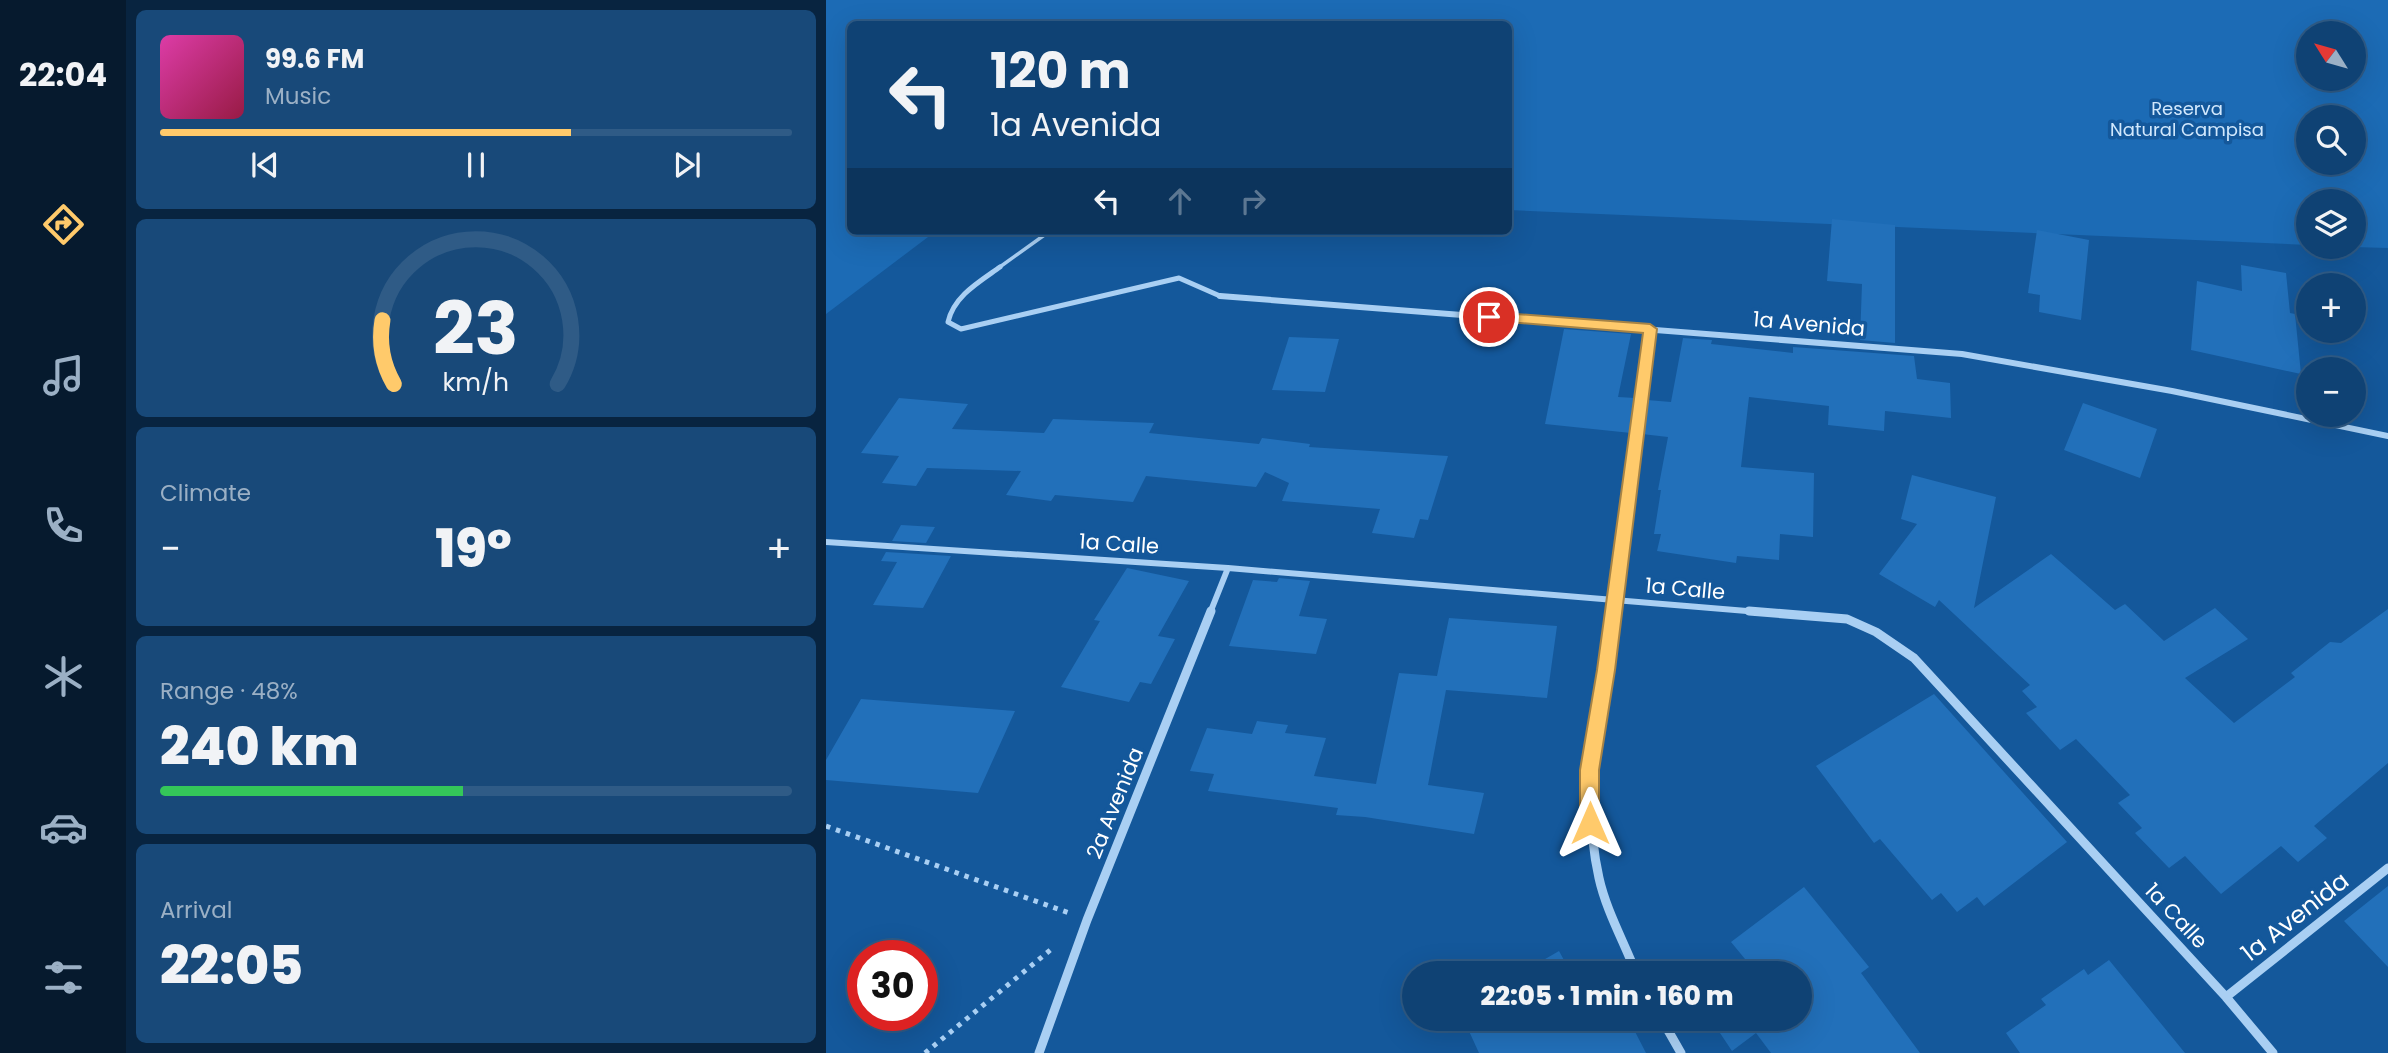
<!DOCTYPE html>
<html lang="en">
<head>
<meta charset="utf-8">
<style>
  :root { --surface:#0f4274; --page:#184979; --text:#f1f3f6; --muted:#9bb0c5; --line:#2f5b86; --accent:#ffca6b }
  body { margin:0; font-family:Poppins,sans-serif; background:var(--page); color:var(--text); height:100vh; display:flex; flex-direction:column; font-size:26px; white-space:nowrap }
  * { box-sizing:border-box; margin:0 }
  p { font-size:23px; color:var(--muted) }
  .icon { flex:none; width:38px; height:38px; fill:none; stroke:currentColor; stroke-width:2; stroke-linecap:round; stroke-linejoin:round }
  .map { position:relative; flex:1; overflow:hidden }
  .side { display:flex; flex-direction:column; gap:10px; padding:10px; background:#082440; width:700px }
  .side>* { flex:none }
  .banner { position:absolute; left:21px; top:21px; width:665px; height:214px; border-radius:10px; box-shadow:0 7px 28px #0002,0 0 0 2px var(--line); background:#0f4274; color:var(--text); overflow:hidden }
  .needle { width:46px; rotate:307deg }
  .controls { position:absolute; left:1470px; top:21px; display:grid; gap:14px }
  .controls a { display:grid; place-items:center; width:70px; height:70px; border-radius:50%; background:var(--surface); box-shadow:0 7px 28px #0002,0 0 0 2px var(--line); font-size:35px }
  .speed { position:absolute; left:21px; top:940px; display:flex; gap:14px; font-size:35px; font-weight:700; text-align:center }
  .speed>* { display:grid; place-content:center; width:91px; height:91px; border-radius:50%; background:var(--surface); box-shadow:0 7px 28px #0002,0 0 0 2px var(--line); line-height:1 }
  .speed .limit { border:10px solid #d22; background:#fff; color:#111 }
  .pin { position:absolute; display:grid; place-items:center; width:60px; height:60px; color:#fff; margin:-30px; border:4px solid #fff; border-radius:50%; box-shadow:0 2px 7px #0007 }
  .me { position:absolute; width:77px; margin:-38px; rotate:0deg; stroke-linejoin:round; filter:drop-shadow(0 0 5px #0008) }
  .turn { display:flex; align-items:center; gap:24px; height:147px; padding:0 28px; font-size:32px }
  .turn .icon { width:91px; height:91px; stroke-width:2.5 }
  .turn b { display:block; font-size:49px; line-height:60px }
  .lanes { display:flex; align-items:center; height:66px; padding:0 28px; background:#0003; justify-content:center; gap:35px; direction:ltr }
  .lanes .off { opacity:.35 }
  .big { font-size:52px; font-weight:800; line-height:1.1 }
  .side .widget { flex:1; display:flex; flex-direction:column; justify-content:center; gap:10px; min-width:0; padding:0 24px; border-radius:10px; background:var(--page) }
  .side .dial { align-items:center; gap:0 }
  .dial svg { height:182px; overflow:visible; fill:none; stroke:var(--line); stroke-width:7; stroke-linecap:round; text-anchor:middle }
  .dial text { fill:var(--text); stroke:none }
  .song { display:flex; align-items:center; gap:21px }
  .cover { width:84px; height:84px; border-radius:10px; background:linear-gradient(135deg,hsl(320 70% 55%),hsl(340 70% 35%)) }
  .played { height:7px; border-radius:4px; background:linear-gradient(90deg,var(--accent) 65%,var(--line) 65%) }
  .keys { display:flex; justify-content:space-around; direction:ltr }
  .heat { display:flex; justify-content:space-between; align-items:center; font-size:38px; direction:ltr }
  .charge { height:10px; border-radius:5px; background:linear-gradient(90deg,#34c759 48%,var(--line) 0) }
  .trip { position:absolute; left:576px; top:961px; width:410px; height:70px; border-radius:35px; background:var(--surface); box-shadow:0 7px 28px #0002,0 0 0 2px var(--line); font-weight:800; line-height:70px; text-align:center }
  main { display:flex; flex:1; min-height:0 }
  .tabs { display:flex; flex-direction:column; width:126px; justify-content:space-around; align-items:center; background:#061a2e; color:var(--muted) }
  .tabs .icon { width:49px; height:49px }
  .tabs .selected { color:var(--accent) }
  .tabs b { font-size:32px; color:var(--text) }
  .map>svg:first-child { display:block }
  .green { fill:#1c6bb5; fill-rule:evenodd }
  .building { fill:#2270ba }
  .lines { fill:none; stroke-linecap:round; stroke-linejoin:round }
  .path { stroke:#a9cff3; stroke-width:5; stroke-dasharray:4.5 6; stroke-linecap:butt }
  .lane-far1 { stroke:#a9cff3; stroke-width:3.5 }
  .lane { stroke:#a9cff3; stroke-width:5 }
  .street-far1 { stroke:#a9cff3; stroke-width:6 }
  .street { stroke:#a9cff3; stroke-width:9 }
  .route { fill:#ffca6b; stroke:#a68346; stroke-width:2 }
  .labels { text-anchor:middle; stroke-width:7; stroke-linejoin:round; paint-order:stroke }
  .far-park-label { font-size:18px; fill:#d1e8fd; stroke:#14589b }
  .street-label { font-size:21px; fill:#fff; stroke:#14589b }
  .near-street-label { font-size:24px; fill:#fff; stroke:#14589b }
</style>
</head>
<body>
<main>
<nav class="tabs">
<b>22:04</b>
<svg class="icon selected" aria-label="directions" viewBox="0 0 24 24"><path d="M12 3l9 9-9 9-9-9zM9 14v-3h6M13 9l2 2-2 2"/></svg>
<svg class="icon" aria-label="music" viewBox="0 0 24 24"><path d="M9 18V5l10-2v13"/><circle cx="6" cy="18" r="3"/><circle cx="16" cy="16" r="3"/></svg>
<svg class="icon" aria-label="phone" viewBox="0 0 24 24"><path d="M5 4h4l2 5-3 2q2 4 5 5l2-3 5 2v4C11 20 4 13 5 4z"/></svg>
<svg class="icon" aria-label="climate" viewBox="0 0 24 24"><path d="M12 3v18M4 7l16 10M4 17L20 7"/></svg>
<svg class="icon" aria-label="car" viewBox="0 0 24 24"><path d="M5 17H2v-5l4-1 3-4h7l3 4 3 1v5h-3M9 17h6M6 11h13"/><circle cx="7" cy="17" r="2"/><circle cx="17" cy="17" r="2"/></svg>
<svg class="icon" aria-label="filters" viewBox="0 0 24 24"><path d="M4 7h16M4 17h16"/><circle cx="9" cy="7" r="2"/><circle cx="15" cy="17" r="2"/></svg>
</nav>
<section class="side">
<div class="widget">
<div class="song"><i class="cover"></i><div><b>99.6 FM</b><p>Music</p></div></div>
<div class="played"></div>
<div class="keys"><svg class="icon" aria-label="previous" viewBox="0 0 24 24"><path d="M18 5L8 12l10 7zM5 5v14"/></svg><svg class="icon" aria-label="pause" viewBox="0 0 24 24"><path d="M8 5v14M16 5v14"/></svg><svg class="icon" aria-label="next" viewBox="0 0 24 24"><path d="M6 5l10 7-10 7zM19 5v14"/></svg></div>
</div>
<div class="widget dial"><svg viewBox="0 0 100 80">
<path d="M14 69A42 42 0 1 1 86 69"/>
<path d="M14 69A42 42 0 0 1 9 41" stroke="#ffca6b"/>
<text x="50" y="56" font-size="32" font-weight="700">23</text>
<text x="50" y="72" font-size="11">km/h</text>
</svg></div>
<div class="widget"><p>Climate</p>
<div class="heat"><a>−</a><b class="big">19°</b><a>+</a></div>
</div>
<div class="widget"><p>Range · 48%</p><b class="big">240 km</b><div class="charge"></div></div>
<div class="widget"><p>Arrival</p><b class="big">22:05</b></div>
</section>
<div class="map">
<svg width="1562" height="1053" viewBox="0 0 1562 1053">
  <rect width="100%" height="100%" fill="#14589b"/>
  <path class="green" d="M0 0H1562V248L1527 247 1528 201H1482V245L683 210 682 24H24V231H110L0 314ZM1482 33H1528V79H1482ZM1482 117H1528V163H1482Z"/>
  <path class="building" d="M1006 219 1069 225V343L1034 340 1036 284 1001 281Z
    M1211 230 1263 240 1255 320 1213 312 1214 295 1202 293Z
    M1415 265 1460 273 1464 313 1469 314 1475 374 1365 350 1371 281 1416 291Z
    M738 329 805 334 792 397 809 398 805 433 719 424Z
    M463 337 513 339 499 392 446 390Z
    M857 338 886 340 885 344 967 353V347L1088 356 1091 379 1124 383 1125 418 1059 411 1058 431 1002 425 1003 406 923 397 915 467 988 473 987 537 954 534 953 560 911 556 910 563 831 551 835 534H828L835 490H832L842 437 816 434 821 400 845 402Z
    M73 398 142 404 126 429 218 433 227 419 328 423 323 433 433 444 436 438 484 444 483 447 622 456 602 520 594 519 588 538 546 533 554 509 456 501 463 483 439 472 430 487 320 476 307 502 229 495 225 501 180 495 195 471 101 468 90 486 56 483 73 456 35 453Z
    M1257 403 1331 429 1314 478 1238 450Z
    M1086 475 1170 497 1148 608 1225 554 1289 610 1299 604 1338 641 1389 608 1422 639 1359 678 1408 723 1469 677 1465 673 1504 642 1515 643 1562 609V763L1488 826 1501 838 1472 862 1455 846 1395 894 1359 856 1343 868 1309 833 1316 828 1292 803 1304 795 1250 739 1234 750 1200 713 1211 707 1196 691 1204 685 1113 600 1109 607 1053 574 1091 524 1075 519Z
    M75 525 109 527 100 543 66 541Z
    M60 552 125 556 97 608 47 605 71 562 55 561Z
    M301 568 363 581 332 636 349 639 325 684 314 682 303 702 235 687 274 621 268 620Z
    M453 578 484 581 473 616 501 619 490 654 403 646 427 580 451 582Z
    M623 618 731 626 721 698 620 690 602 785 658 793 648 834 539 817 510 815 512 808 382 791 388 774 364 771 381 728 426 734 431 721 462 725 459 733 500 738 488 776 550 784 573 673 611 676Z
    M1108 694 1241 842 1158 906 1151 897 1131 912 1115 893 1106 900 1054 839 1048 843 990 766Z
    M35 699 189 711 152 793 0 780V760Z
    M1562 886V967L1518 921Z
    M978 887 1043 967 1035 973 1094 1053H945L930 1033 906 1051 884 1018H973V973H901L919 959 905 942Z
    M733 951 745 973H695Z
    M1283 960 1359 1053H1194L1180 1033 1220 1005 1215 999 1258 969 1262 975Z
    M637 1018H802L820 1053H653Z"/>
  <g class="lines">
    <path class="path" d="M0 826 243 913
      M99 1053 228 947"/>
    <path class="lane-far1" d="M171 269 224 231"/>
    <path class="lane" d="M174 267C153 282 128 296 122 322L135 329 353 278 394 296"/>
    <path class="street-far1" d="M394 296 1136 354 1346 391 1562 436
      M0 542 402 568 945 613
      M384 613 402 568
      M787 613 824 329"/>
    <path class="street" d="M788 611C774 699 753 789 773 878 780 910 798 942 810 973
      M923 611 1021 619 1050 632 1088 658 1400 997 1447 1053
      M1400 997 1562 868
      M835 1018 855 1053
      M213 1053 261 920 385 611"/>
  </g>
  <path class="route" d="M663 312 824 324 831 329 789 670 773 770V823L770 830 764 832 757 830 754 823V770L771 670 817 333 658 320 656 317Z"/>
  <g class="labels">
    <g class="far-park-label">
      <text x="1361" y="115">Reserva<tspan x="1361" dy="21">Natural Campisa</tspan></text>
    </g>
    <g class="street-label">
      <text transform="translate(983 324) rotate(5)" y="7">1a Avenida</text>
      <text transform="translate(293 544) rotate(4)" y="7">1a Calle</text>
      <text transform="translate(859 589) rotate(5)" y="7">1a Calle</text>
      <text transform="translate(289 803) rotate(-68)" y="7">2a Avenida</text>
      <text transform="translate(1350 916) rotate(47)" y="7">1a Calle</text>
    </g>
    <g class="near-street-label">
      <text transform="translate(1469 917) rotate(-38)" y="8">1a Avenida</text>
    </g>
  </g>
</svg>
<div class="controls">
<a><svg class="needle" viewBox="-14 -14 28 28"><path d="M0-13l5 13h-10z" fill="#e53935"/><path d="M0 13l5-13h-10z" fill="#9bb0c5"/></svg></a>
<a><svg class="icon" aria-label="search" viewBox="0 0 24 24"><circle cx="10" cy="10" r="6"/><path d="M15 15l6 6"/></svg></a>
<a><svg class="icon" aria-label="layers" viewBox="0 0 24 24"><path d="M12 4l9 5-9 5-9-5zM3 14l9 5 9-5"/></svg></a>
<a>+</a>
<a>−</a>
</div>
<div class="speed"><div class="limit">30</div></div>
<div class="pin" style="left:663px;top:317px;background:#d93025"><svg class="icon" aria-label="arrive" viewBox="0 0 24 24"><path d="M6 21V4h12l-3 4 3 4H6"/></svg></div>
<svg class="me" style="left:764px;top:823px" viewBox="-20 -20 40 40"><path d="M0-17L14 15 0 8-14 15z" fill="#ffca6b" stroke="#fff" stroke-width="4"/></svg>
<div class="trip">22:05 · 1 min · 160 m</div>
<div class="banner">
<div class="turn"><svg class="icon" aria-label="left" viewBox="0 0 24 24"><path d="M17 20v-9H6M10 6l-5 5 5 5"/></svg><div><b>120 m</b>1a Avenida</div></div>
<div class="lanes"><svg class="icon" aria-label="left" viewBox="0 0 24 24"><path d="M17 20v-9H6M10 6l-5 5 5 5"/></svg><svg class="icon off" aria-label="ahead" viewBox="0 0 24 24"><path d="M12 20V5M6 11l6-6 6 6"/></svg><svg class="icon off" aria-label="right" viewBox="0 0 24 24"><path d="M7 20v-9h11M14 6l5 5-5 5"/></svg></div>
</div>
</div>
</main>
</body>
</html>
